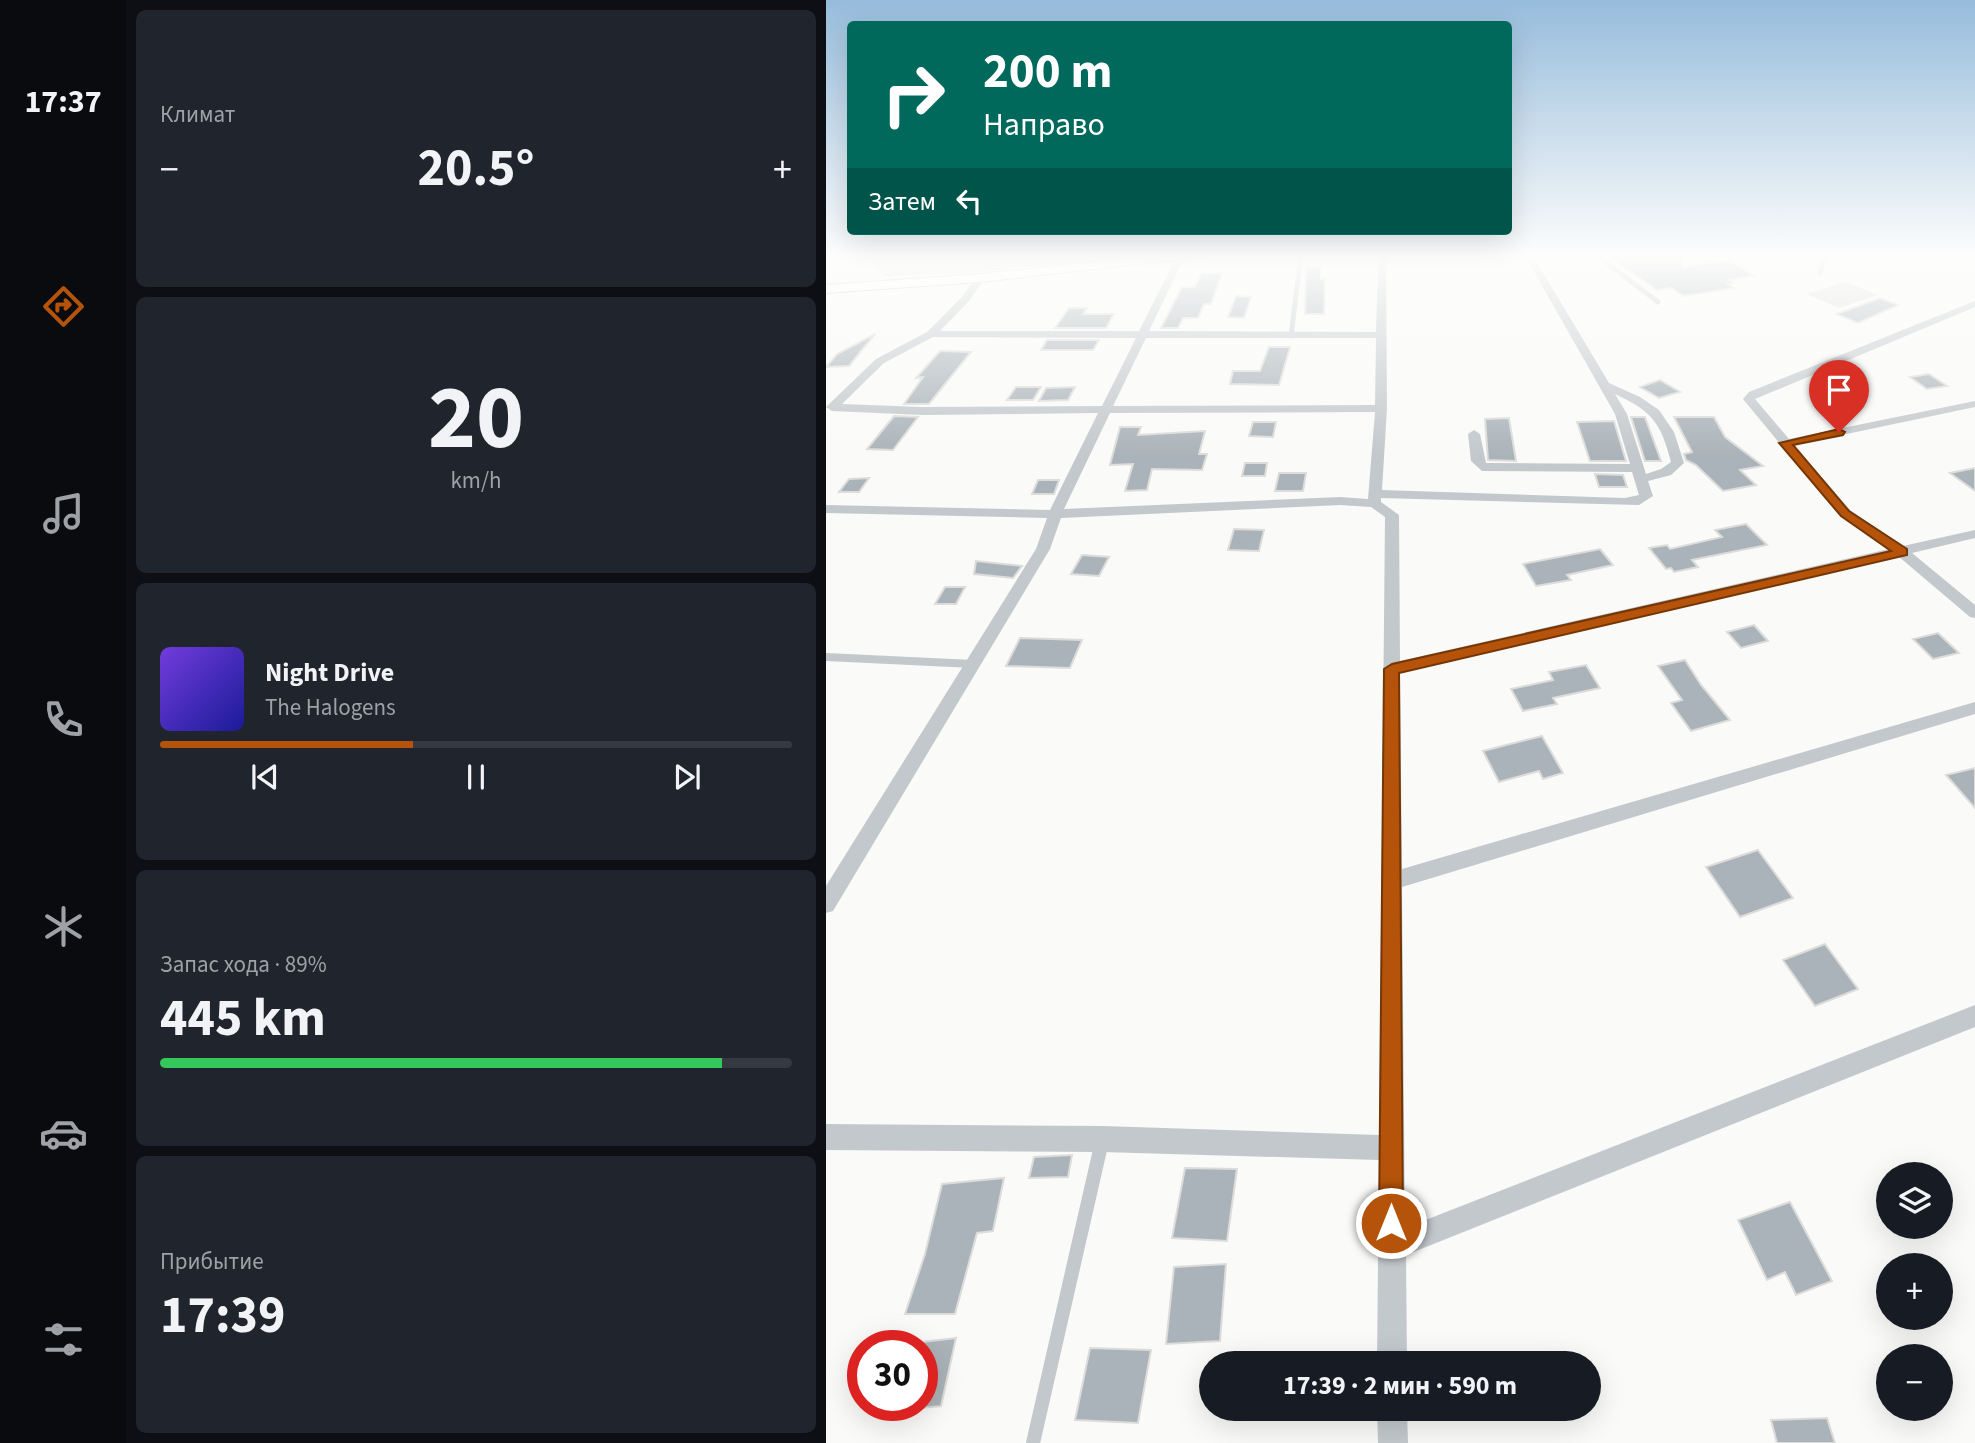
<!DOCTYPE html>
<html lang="ru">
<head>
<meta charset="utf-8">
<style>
  :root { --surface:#171b24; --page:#20242c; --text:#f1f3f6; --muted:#9ea1a6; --line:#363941; --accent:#b45309 }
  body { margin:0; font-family:"Source Sans 3",sans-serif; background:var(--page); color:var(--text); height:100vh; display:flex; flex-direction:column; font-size:26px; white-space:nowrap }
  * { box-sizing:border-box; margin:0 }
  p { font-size:23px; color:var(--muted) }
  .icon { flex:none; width:38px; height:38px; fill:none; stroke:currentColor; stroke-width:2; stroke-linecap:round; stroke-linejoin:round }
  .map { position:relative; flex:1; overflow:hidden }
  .sheet { display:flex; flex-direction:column; gap:10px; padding:10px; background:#0d0f14; width:700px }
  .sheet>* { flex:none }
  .banner { position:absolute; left:21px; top:21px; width:665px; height:214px; border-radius:7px; box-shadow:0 7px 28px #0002; background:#00695c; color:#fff; overflow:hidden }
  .tools { position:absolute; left:1050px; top:1162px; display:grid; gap:14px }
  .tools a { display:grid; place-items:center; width:77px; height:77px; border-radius:50%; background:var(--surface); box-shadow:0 7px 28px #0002; font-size:35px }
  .speed { position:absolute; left:21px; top:1330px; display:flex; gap:14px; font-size:35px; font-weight:700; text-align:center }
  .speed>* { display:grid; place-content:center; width:91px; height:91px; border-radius:50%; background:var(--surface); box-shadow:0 7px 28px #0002; line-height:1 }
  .speed .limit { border:10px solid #d22; background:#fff; color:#111 }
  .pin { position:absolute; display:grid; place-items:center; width:60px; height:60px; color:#fff; margin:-72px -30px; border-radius:50% 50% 50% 0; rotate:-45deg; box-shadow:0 0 7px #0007 }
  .pin .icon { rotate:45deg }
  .me { position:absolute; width:77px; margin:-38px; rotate:0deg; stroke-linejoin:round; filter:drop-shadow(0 0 5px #0008) }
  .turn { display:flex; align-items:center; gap:24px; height:147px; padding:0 21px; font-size:32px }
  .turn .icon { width:91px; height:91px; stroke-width:2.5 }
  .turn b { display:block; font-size:49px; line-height:60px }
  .then { display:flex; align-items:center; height:66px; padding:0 21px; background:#0003; gap:14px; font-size:26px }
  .big { font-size:52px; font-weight:700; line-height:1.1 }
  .sheet .tile { flex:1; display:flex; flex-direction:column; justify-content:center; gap:10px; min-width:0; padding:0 24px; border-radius:10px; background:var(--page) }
  .sheet .dial { align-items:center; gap:0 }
  .dial b { font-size:91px; line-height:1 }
  .song { display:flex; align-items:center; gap:21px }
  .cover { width:84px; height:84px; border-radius:10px; background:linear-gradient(135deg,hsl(260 70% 55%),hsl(240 70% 35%)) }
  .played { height:7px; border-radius:4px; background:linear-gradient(90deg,var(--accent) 40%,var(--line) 40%) }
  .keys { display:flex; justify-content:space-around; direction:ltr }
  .heat { display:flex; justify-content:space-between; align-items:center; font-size:38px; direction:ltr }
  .charge { height:10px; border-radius:5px; background:linear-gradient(90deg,#34c759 89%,var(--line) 0) }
  .trip { position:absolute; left:373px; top:1351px; width:402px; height:70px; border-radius:35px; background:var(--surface); box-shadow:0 7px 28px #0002; font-weight:700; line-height:70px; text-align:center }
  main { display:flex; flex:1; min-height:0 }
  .menu { display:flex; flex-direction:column; width:126px; justify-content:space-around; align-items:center; background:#090b0e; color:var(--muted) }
  .menu .icon { width:49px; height:49px }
  .menu .active { color:var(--accent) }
  .menu b { font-size:32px; color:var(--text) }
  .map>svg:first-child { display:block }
  .green { fill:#dadfd7 }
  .building { fill:#aab3b9; stroke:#dcdcda; stroke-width:2 }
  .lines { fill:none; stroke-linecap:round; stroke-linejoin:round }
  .secondary-casing { stroke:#b3babf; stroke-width:2 }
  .service-far2 { stroke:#c3c8cc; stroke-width:5 }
  .service-far1 { stroke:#c3c8cc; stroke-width:8 }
  .service { stroke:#c3c8cc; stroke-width:14 }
  .minor { fill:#c3c8cc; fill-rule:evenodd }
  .secondary { fill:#fff; fill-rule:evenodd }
  .route { fill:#b45309; stroke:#753606; stroke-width:2 }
</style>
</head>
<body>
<main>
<nav class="menu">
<b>17:37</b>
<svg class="icon active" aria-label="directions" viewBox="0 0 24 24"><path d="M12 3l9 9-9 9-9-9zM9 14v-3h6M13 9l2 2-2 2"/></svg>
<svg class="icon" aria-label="music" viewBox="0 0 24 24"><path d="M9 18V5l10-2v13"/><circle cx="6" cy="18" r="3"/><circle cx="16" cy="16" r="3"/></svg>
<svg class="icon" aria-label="phone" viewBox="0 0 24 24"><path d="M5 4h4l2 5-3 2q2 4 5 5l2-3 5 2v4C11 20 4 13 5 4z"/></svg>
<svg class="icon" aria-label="climate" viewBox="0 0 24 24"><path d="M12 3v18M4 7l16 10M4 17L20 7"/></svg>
<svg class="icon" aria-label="car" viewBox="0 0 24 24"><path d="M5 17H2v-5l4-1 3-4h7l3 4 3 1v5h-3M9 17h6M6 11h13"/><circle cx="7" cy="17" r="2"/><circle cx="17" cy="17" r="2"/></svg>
<svg class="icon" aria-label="filters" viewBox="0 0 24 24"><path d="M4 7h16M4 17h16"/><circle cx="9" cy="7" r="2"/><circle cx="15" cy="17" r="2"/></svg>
</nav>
<section class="sheet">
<div class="tile"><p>Климат</p>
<div class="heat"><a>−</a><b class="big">20.5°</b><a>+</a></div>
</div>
<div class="tile dial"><b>20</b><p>km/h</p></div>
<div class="tile">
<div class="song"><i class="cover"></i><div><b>Night Drive</b><p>The Halogens</p></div></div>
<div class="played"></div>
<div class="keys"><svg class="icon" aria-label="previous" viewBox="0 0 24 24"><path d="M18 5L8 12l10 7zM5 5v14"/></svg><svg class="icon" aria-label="pause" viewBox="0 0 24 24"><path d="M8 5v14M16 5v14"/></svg><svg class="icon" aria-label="next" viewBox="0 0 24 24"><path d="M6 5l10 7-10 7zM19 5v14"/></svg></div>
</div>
<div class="tile"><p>Запас хода · 89%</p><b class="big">445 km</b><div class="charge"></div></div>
<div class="tile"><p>Прибытие</p><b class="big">17:39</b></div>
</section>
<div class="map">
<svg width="1149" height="1443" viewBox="0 0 1149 1443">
  <rect width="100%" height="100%" fill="#fafaf8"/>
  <path class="green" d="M39 254H330L140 273 58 276Z
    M1020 282 1052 295 1013 308 981 294Z"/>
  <path class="building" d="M780 254H856L857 267 902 260 928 276 902 280 907 283 902 284 908 288 858 296 845 288 831 290Z
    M480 267H494L495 279 499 278 498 314H479Z
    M375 273H396L385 304H378L372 318H357L352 328H335L356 287H369Z
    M410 296 425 297 418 318 402 317Z
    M1054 298 1072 305 1032 323 1011 314Z
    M243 308H261L257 314H288L280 328H229Z
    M49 334 23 366 0 367 11 354Z
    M221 340H273L267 350H215Z
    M443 347H464L453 385 404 384 407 371H434Z
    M114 351 145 352 103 404H78L97 377 90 378Z
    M1103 374 1121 386 1101 389 1084 377Z
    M834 380 854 392 833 398 814 387Z
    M190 387H215L207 400H181Z
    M249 387 242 400 213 401 220 388Z
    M68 416 92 417 67 450 41 449Z
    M805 417H819L835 461H819Z
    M848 417H888L899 437 937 466 914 470 930 485 897 491 870 465 860 460 858 454 866 452Z
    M683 418 690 461 662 460 659 419Z
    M788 421 800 461H764L751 422Z
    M427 422H450L447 437 423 436Z
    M294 427H315L312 435 379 431 373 454H381L376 470 326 469 321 490 299 491 307 464 284 465Z
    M419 463H441L439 476H416Z
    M1149 468V491L1124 473Z
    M453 473H480L477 491H449Z
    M769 474 797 475 801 487H773Z
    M43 478 33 492H13L23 479Z
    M212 480H233L228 494H206Z
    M920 524 941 545 866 560 872 567 848 572 845 568 840 569 823 548 841 545 844 549 896 537 889 530Z
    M408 529 438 530 433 551 402 550Z
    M774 549 787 565 741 575 745 580 710 586 697 564Z
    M256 555 283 557 273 576 245 574Z
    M150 561 196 566 187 578 148 574Z
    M119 587H139L130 604H109Z
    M928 625 942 641 915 648 901 632Z
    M1112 633 1133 653 1107 659 1087 639Z
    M194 638 256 640 244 668 180 666Z
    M859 660 875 685 904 720 865 731 845 703 856 700 832 666Z
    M760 665 774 688 727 698 731 704 697 711 685 689 727 680 723 672Z
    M716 736 737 773 717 779 713 771 673 782 657 751Z
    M1149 768V808L1120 775Z
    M932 850 967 898 914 917 880 867Z
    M999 944 1032 989 989 1006 957 960Z
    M246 1155 242 1177 203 1178 208 1157Z
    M359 1168 411 1169 401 1241 346 1238Z
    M178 1178 167 1231 151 1233 129 1314H79L99 1254 116 1184Z
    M964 1202 1006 1281 970 1295 959 1272 941 1280 912 1220Z
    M400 1264 394 1341 340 1344 348 1267Z
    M130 1338 115 1406 96 1408V1342Z
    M264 1348 325 1350 312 1423 249 1420Z
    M1001 1418 1009 1443H951L945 1420Z"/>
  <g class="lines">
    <defs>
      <path id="secondary" d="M342 254H380L374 257 154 282 0 293V285L154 274Z"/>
    </defs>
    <use href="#secondary" class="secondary-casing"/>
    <path class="service-far2" d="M769 254 832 302
      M994 273 997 263 1006 254
      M465 336 475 254"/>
    <path class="service-far1" d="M0 657 147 664"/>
    <path class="service" d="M207 1443 276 1141"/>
    <path class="minor" d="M352 254 359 256 323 331 550 332 552 260 557 254H566L560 261 561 408 556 490 799 498 813 495 806 472 656 471 645 461 642 434 648 430 654 434 660 463 804 464 789 414 698 254H706L783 383 814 397 833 410 848 432 858 463 845 475 822 481 827 496 813 505 555 498V502L573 515 574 661 1063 549 1014 516 917 399 923 392 1149 301V307L929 399 963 439 1149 401V407L968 445 1024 510 1077 546 1149 530V538L1086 553 1149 605V618L1144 617 1072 556 574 673 576 869 1149 702V714L576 887 579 1228 1149 1005V1027L580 1255 581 1363H551L553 1160 276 1152 0 1150V1124L276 1126 553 1135 559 517 545 507 514 505 235 518 224 549 7 911 0 913V886L210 549 221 518 0 513V505L224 510 272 413 96 415 6 411 0 407 50 359 101 332 136 297 151 276 159 278 143 301 114 331H313ZM107 337 310 338 276 406 96 407 16 404 58 363ZM320 338H550L549 405 287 406ZM789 394C826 411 835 423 845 462L835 469 820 474 801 414ZM549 412 542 499 514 497 238 509 284 413Z
      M551 1409H581L582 1443H552Z"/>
    <use href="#secondary" class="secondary"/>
  </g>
  <linearGradient id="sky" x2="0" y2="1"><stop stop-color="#96bcdc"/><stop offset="0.56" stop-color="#fdfdfc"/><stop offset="1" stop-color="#fdfdfc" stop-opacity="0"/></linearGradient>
  <rect width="1149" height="456" fill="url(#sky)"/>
  <path class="route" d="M1013 429 1019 432 1017 435 967 445 1023 511 1081 549V555L573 673 577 1223 574 1231 565 1235 556 1231 553 1223 558 669 566 664 1065 551 1015 516 953 443Z"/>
</svg>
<div class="tools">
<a><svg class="icon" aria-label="layers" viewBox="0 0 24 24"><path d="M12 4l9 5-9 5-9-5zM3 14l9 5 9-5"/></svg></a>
<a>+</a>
<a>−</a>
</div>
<div class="speed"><div class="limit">30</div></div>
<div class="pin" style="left:1013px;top:432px;background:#d93025"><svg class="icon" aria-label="arrive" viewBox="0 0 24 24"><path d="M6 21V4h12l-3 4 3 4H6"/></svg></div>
<svg class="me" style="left:565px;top:1223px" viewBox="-20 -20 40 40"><circle r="17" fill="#b45309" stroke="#fff" stroke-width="3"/><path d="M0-11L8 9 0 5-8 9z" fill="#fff"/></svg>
<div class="trip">17:39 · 2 мин · 590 m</div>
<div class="banner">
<div class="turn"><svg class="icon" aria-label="right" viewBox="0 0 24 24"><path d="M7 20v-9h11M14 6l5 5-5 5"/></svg><div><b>200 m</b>Направо</div></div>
<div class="then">Затем<svg class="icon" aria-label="left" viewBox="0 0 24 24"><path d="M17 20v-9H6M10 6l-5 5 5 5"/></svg></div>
</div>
</div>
</main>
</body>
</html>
